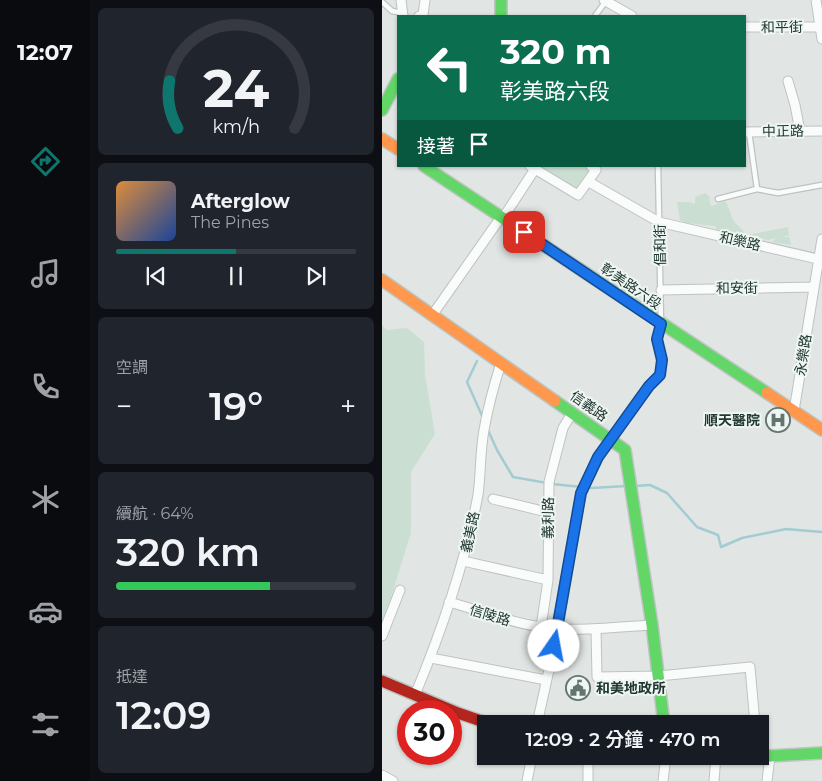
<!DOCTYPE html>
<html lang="zh-TW">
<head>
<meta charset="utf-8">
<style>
  :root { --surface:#171b24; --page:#20242c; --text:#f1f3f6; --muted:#9ea1a6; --line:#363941; --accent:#0f766e }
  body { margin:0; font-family:Montserrat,"Noto Sans TC",sans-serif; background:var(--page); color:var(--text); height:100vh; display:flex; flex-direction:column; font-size:19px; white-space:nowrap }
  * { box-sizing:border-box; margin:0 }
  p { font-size:16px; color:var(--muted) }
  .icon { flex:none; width:28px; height:28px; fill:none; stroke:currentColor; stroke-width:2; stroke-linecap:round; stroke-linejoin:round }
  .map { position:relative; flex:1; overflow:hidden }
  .drawer { display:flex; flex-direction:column; gap:8px; padding:8px; background:#0d0f14; width:292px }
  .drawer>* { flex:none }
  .hud { position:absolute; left:15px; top:15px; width:349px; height:152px; border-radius:0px; box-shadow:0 1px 4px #0004; background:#0b6e4f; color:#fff; overflow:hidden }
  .speed { position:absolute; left:15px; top:700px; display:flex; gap:10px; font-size:25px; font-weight:700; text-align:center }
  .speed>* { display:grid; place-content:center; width:65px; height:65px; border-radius:50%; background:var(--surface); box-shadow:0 1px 4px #0004; line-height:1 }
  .speed .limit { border:8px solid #d22; background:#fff; color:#111 }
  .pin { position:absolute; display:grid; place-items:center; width:42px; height:42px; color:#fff; margin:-21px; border-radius:10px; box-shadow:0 2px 8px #0006 }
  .me { position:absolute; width:55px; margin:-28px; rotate:12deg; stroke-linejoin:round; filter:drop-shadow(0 0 4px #0008) }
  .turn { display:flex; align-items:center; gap:18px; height:105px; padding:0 20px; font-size:22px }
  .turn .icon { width:65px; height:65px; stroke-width:2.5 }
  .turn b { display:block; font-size:35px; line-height:42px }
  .then { display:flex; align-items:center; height:48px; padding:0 20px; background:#0003; gap:10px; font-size:19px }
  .big { font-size:38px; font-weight:600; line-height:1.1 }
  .drawer .widget { flex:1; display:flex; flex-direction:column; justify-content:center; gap:8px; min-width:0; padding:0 18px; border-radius:8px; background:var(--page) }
  .drawer .dial { align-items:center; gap:0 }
  .dial svg { height:130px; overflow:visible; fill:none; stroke:var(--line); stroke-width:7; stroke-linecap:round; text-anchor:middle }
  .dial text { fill:var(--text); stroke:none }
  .song { display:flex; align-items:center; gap:15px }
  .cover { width:60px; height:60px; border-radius:8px; background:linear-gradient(135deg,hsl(30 70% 55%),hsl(220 70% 35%)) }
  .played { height:5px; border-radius:2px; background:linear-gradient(90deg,var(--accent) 50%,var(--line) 50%) }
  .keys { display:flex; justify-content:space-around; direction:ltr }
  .heat { display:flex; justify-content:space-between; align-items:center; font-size:28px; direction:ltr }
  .charge { height:8px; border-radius:4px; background:linear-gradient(90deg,#34c759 64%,var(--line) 0) }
  .trip { position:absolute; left:95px; top:715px; width:292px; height:50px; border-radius:0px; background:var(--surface); box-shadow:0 1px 4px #0004; font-weight:600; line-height:50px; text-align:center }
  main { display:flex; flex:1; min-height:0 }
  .menu { display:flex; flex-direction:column; width:90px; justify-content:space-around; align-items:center; background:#090b0e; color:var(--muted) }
  .menu .icon { width:35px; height:35px }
  .menu .selected { color:var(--accent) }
  .menu b { font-size:22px; color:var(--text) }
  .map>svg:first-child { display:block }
  .green { fill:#cadfd1 }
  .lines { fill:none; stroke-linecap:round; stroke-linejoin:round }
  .stream { stroke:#a3ccd2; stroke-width:2.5 }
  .lane-casing { stroke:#bec3c1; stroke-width:7 }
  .street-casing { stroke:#bec3c1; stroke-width:11 }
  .fast-casing { stroke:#bdc4c1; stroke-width:14 }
  .slow-casing { stroke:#bdc4c1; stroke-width:14 }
  .jam-casing { stroke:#bdc4c1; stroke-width:14 }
  .lane { stroke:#fafbfb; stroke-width:4.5 }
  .street { stroke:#fafbfb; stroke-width:9 }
  .fast { stroke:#63d668; stroke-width:11 }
  .slow { stroke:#ff974d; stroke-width:11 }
  .jam { stroke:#b3261e; stroke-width:11 }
  .route-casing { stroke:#114b97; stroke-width:12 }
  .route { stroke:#1a73e8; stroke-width:9 }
  .labels { text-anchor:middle; stroke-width:4; stroke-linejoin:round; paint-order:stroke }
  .street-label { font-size:14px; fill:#213731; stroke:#eef6f2 }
  .poi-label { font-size:14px; font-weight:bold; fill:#213731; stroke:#eef6f2; text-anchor:end }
</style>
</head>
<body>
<main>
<nav class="menu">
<b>12:07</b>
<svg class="icon selected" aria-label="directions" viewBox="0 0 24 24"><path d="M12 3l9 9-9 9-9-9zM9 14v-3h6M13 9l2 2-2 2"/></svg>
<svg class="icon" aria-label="music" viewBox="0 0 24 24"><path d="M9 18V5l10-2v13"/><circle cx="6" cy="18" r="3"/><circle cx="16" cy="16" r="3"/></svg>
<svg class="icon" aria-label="phone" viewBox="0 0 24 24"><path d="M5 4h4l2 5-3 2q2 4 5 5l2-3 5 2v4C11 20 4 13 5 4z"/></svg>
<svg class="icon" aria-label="climate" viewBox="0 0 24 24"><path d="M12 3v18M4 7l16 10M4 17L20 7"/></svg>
<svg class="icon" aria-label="car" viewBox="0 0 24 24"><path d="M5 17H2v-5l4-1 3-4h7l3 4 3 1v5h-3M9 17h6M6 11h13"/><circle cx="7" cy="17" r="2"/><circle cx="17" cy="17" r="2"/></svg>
<svg class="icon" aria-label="filters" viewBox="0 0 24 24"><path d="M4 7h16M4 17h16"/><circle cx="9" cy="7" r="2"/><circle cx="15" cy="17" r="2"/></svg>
</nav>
<section class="drawer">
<div class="widget dial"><svg viewBox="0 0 100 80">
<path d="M14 69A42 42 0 1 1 86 69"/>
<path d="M14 69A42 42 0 0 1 9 40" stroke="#0f766e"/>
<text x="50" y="56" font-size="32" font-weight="700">24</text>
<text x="50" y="72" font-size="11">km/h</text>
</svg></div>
<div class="widget">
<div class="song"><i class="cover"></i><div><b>Afterglow</b><p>The Pines</p></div></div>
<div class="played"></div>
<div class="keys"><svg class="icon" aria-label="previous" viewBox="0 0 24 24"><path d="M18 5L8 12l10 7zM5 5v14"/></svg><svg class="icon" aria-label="pause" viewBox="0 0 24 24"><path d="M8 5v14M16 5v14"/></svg><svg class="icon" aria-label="next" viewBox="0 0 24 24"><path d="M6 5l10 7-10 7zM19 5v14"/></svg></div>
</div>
<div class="widget"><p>空調</p>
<div class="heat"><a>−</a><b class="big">19°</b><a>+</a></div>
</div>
<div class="widget"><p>續航 · 64%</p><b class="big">320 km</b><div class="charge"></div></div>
<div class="widget"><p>抵達</p><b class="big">12:09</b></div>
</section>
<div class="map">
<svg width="440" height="781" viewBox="0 0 440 781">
  <rect width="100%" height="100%" fill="#e1e6e4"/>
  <path class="green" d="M152 166H206L210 169 193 192Z
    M323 193 327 196 329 206 343 201C348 207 348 215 352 221 356 227 361 228 363 235L335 230 333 226 303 223 298 220 295 202H308L313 204V197Z
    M406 227 407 235 400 237H407L409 245 390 242 394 238 386 240 365 235Z
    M0 325 5 330 25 328 42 342 43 374 53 434 29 472V533L0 626Z"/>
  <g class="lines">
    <path class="stream" d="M95 361 85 382 101 418
      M105 428 115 450 131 477 165 483
      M170 484 210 488 244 486
      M252 486 268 485 285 493 315 527 336 535 339 547 360 538 404 529 440 532"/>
    <defs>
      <path id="lane" d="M0 2 10 11 20 13
        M213 16 224 1
        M375 189 396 193 440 185
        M336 199 375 189 367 132
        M176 629 199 493 216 457 267 387 278 375 280 360 275 339 279 324 276 166"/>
      <path id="street" d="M19 0 21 16
        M222 0 250 16
        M434 0 440 39
        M37 16 41 15 43 0
        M362 27H437
        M406 81 413 105 418 131
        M362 132 440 131
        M148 166 196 195 214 170 209 166
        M207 182 277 222 440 260
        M121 218 153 169
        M279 290 432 287
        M51 314 119 217
        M412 411 440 239
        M111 499 165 512
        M81 561 166 580
        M67 602C96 610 124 621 153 626 191 633 231 627 270 625
        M159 627 166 580 167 482 181 428 190 413
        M214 629 215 677 277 676 368 667 373 724
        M0 636 18 590
        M49 658 164 680
        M33 695C60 630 83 563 96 495 99 473 98 451 102 430 106 407 112 385 119 363
        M155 724 176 629
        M0 775 11 781
        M145 781 150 756
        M206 781V756
        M281 781 284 756
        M332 781 334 756
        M385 781 388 756"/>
      <path id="fast" d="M119 0V16
        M0 110 16 79
        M42 166 385 393
        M173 401 243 450 270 625 282 724
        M379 755 388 756 440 753"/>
      <path id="slow" d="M0 139 16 149
        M0 280 173 401
        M385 393 440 430"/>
      <path id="jam" d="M0 681 76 713 108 724"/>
    </defs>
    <use href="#lane" class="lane-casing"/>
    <use href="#street" class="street-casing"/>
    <use href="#fast" class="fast-casing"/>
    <use href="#slow" class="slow-casing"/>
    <use href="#jam" class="jam-casing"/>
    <use href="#lane" class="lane"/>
    <use href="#street" class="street"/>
    <use href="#fast" class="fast"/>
    <use href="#slow" class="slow"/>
    <use href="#jam" class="jam"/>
  </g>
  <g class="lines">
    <defs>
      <path id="route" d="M142 232 279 324 275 339 280 360 278 375 267 386 216 457 199 493 172 646"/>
    </defs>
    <use href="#route" class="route-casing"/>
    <use href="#route" class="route"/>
  </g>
  <defs>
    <symbol id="hospital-ring" viewBox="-11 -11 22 22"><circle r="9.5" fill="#eef6f2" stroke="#647470" stroke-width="1.5"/><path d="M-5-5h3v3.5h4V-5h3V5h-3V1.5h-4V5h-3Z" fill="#647470"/></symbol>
    <symbol id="civic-ring" viewBox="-11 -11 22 22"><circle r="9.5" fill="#eef6f2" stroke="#647470" stroke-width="1.5"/><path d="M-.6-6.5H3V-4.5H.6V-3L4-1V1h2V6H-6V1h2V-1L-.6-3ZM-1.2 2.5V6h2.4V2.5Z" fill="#647470"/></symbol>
  </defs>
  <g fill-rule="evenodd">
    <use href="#hospital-ring" x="382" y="406" width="28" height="28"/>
    <use href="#civic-ring" x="182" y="674" width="28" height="28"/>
  </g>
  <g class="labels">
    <g class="street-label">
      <text transform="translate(400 27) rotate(-1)" y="5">和平街</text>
      <text transform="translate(401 131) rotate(-1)" y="5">中正路</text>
      <text transform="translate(358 241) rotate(13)" y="5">和樂路</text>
      <text transform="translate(278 245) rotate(-91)" y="5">倡和街</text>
      <text transform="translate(249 286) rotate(34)" y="5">彰美路六段</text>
      <text transform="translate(355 288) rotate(-1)" y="5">和安街</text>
      <text transform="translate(421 355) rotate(-81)" y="5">永樂路</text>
      <text transform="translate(207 406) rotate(35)" y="5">信義路</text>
      <text transform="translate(166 518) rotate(-89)" y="5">義利路</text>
      <text transform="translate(88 532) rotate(-78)" y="5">義美路</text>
      <text transform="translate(108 615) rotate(17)" y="5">信陵路</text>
    </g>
    <g class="poi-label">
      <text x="378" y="425">順天醫院</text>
      <text x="214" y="693" text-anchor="start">和美地政所</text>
    </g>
  </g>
</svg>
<div class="speed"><div class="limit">30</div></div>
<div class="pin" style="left:142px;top:232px;background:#d93025"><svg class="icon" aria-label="arrive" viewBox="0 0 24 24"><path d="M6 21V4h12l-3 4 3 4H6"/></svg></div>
<svg class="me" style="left:172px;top:646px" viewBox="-20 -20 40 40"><circle r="19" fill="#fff"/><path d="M0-13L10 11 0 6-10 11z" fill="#1a73e8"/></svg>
<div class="trip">12:09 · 2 分鐘 · 470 m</div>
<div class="hud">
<div class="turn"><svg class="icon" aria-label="left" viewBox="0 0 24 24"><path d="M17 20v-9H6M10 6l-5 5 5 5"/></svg><div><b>320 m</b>彰美路六段</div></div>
<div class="then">接著<svg class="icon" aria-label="arrive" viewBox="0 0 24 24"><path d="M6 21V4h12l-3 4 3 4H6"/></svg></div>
</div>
</div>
</main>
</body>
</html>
